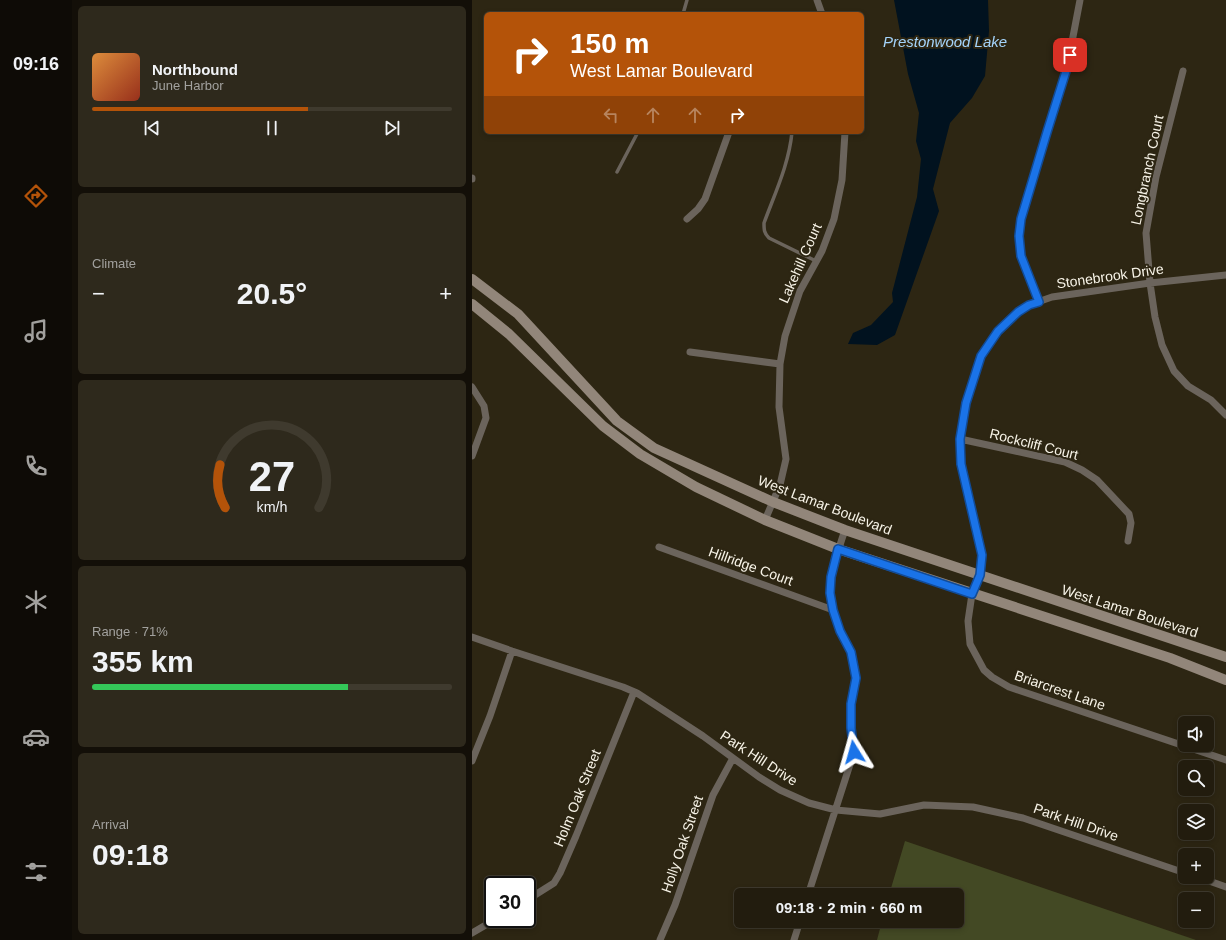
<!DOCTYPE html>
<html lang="en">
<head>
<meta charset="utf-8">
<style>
  :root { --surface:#221c0e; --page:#2e291c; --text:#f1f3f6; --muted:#a2a19e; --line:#3f3a2e; --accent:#b45309 }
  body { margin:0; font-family:Arial,sans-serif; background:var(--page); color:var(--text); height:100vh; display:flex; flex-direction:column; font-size:15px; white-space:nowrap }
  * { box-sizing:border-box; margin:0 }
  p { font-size:13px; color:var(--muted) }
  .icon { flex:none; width:22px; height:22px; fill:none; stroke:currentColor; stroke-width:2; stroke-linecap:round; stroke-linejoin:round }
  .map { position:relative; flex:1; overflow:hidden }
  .side { display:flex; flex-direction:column; gap:6px; padding:6px; background:#130f08; width:400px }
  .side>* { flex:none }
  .hud { position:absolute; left:12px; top:12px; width:380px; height:122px; border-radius:6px; box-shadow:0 2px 6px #0003,0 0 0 1px var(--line); background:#b45309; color:#fff; overflow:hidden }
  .buttons { position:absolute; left:706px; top:716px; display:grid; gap:8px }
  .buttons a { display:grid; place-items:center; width:36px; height:36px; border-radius:6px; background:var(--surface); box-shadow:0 2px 6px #0003,0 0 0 1px var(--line); font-size:20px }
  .speed { position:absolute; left:12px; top:876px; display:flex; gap:8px; font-size:20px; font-weight:700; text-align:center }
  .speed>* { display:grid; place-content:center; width:52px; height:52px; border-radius:50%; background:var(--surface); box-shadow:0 2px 6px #0003,0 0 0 1px var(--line); line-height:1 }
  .speed .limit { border:2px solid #111; border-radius:6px; background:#fff; color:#111 }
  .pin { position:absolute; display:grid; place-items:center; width:34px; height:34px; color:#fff; margin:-17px; border-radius:8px; box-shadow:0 2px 6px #0006 }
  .me { position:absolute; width:44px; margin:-22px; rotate:352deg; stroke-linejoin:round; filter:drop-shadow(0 0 3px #0008) }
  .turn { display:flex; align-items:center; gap:14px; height:84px; padding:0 20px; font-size:18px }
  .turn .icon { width:52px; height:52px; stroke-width:2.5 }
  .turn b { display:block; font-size:28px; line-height:34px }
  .lanes { display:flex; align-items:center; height:38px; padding:0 20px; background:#0003; justify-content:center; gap:20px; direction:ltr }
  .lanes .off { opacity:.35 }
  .big { font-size:30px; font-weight:600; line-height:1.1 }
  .side .tile { flex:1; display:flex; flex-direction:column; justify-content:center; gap:6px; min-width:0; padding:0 14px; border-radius:6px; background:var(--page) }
  .side .dial { align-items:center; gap:0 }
  .dial svg { height:104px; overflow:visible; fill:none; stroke:var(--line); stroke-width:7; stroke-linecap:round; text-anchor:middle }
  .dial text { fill:var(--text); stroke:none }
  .song { display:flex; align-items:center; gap:12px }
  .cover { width:48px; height:48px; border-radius:6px; background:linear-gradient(135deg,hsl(30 70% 55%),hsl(10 70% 35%)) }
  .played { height:4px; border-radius:2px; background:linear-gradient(90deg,var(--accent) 60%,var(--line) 60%) }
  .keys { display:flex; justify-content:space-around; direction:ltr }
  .heat { display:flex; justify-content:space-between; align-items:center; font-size:22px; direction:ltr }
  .charge { height:6px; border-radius:3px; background:linear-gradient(90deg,#34c759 71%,var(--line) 0) }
  .trip { position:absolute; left:262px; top:888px; width:230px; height:40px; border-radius:6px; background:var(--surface); box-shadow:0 2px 6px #0003,0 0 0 1px var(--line); font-weight:600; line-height:40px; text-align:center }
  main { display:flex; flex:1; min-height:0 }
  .tabs { display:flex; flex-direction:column; width:72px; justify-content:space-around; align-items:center; background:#0e0b06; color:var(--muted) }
  .tabs .icon { width:28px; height:28px }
  .tabs .on { color:var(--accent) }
  .tabs b { font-size:18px; color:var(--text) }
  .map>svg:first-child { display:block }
  .green { fill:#434924 }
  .water { fill:#01121f }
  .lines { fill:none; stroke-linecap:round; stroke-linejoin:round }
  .service { stroke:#6b645c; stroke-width:3.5 }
  .minor { stroke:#6b645c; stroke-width:7 }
  .secondary { stroke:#92867a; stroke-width:10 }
  .route-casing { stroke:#114b97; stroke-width:10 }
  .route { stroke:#1a73e8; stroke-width:7 }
  .labels { text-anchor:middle; stroke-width:4; stroke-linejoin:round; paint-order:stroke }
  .street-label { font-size:14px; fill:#f7f3e7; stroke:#2d2613 }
  .water-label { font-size:15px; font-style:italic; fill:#a4d4fb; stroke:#2d2613 }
</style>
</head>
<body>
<main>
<nav class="tabs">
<b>09:16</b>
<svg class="icon on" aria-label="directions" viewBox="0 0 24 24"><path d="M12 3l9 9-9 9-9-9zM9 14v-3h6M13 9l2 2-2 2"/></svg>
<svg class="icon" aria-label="music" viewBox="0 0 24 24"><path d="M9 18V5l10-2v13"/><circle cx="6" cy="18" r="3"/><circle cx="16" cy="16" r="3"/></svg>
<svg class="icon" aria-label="phone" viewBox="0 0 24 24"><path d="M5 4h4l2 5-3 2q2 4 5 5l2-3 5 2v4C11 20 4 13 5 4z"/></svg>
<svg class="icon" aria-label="climate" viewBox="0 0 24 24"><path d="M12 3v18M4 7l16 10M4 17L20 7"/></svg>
<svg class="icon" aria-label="car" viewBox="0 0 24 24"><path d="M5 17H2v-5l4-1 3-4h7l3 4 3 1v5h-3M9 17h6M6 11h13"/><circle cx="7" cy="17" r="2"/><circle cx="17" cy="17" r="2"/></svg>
<svg class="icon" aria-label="filters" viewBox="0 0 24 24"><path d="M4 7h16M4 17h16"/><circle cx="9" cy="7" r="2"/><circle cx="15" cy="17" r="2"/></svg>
</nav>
<section class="side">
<div class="tile">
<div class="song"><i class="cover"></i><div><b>Northbound</b><p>June Harbor</p></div></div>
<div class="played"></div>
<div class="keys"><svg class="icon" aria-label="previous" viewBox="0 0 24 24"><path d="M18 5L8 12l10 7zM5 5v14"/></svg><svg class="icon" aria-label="pause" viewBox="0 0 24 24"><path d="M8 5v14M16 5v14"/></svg><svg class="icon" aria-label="next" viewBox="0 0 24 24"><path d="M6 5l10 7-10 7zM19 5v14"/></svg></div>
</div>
<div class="tile"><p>Climate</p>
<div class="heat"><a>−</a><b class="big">20.5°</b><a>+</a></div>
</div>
<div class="tile dial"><svg viewBox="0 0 100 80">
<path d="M14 69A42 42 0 1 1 86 69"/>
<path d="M14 69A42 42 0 0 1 10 36" stroke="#b45309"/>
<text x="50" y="56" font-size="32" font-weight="700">27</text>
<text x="50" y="72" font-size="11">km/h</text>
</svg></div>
<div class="tile"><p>Range · 71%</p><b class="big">355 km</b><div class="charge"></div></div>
<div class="tile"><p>Arrival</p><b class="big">09:18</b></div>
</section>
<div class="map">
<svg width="754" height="940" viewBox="0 0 754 940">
  <rect width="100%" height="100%" fill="#2d2613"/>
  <path class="green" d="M433 841 724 940H405L410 921H485V895H417Z"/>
  <path class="water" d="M422 0H516L517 31 513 76 500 98 478 123 461 189 467 211 423 335 405 345 376 344 381 333 399 325 421 302 420 293 445 197 449 159 444 141 447 113 436 74Z"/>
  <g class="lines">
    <path class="service" d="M211 14 215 0
      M320 132C317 164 303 193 292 223 292 230 292 233 297 238L344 261
      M145 172 166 132"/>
    <path class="minor" d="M345 0 350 14
      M711 71 684 177 674 233 678 283 683 317 690 345 702 371 716 386 739 400 754 415
      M0 178V179
      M215 219 226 209 233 199 257 132
      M754 275 678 283 580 297 557 305 546 312 527 331 509 356 494 403 488 439 489 464 510 555 508 575 500 594 496 621 498 644 512 670 520 677 537 687 754 760
      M567 302 549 256 547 236 549 219 575 132 595 68 608 0
      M218 352 308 364
      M0 387 12 406 14 418 0 456
      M488 439 593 462 610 470 625 480 657 514 659 523 656 541
      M293 520 308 485 314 459 307 407 308 364 313 336 328 291 350 251 362 219 370 180 373 132
      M187 547 361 610
      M0 637 40 651 151 687 165 693 231 736 287 777 308 790 337 803 364 810 408 814 452 805 501 807 551 818 713 873
      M0 761 18 716 40 651
      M726 877 754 887
      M336 895 382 752C380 736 377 719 379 703 380 695 385 685 384 676 383 669 382 659 379 652 377 645 371 638 368 631 352 594 360 567 373 530
      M55 900 82 883 88 873 104 836 162 692
      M0 933 24 919
      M188 940 203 905 241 795 261 758
      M322 940 328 921"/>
    <path class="secondary" d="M0 279 46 314 145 421 182 448 301 502 373 530 754 657
      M0 304 37 334 131 426 168 454 224 487 293 520 366 549 698 658 754 680"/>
  </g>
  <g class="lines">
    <defs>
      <path id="route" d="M382 752 379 728V704L384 678 379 652 368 631 361 610 358 593 359 577 366 549 500 594 508 575 510 555 489 464 488 439 494 403 509 356 526 331 546 312 557 305 567 302 549 256 547 236 549 219 575 132 595 68 598 55"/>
    </defs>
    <use href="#route" class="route-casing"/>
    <use href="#route" class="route"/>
  </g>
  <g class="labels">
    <g class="street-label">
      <text transform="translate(675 170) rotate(-78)" y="5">Longbranch Court</text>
      <text transform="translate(328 263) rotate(-66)" y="5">Lakehill Court</text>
      <text transform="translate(638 276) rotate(-8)" y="5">Stonebrook Drive</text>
      <text transform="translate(562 444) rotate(14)" y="5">Rockcliff Court</text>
      <text transform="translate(353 505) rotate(21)" y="5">West Lamar Boulevard</text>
      <text transform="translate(279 566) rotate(20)" y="5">Hillridge Court</text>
      <text transform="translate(658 611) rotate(18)" y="5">West Lamar Boulevard</text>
      <text transform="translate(588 690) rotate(19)" y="5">Briarcrest Lane</text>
      <text transform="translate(287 758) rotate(33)" y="5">Park Hill Drive</text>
      <text transform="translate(105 798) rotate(-68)" y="5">Holm Oak Street</text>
      <text transform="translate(604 822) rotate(19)" y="5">Park Hill Drive</text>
      <text transform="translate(210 844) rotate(-71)" y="5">Holly Oak Street</text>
    </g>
    <g class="water-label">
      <text x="473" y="47">Prestonwood Lake</text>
    </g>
  </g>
</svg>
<div class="buttons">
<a><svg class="icon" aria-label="sound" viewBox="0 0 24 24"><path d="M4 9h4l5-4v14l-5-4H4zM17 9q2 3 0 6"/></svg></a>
<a><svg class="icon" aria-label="search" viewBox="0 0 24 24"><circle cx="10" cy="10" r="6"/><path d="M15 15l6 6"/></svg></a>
<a><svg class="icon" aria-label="layers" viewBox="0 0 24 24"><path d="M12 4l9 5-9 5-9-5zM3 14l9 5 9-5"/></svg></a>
<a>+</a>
<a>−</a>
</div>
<div class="speed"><div class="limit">30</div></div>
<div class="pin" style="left:598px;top:55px;background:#d93025"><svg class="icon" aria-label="arrive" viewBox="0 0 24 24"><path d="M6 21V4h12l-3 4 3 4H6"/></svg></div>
<svg class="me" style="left:382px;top:752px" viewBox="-20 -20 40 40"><path d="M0-17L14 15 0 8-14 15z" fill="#1a73e8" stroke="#fff" stroke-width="4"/></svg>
<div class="trip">09:18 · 2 min · 660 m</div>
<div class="hud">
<div class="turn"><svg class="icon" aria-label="right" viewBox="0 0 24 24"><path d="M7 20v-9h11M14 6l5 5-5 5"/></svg><div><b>150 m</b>West Lamar Boulevard</div></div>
<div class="lanes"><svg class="icon off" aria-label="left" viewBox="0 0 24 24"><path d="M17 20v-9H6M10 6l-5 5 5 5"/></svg><svg class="icon off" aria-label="ahead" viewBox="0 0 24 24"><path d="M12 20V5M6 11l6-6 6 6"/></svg><svg class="icon off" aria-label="ahead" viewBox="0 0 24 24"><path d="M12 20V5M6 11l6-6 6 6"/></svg><svg class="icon" aria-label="right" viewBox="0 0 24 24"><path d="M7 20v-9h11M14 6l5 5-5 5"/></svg></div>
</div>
</div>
</main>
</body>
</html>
